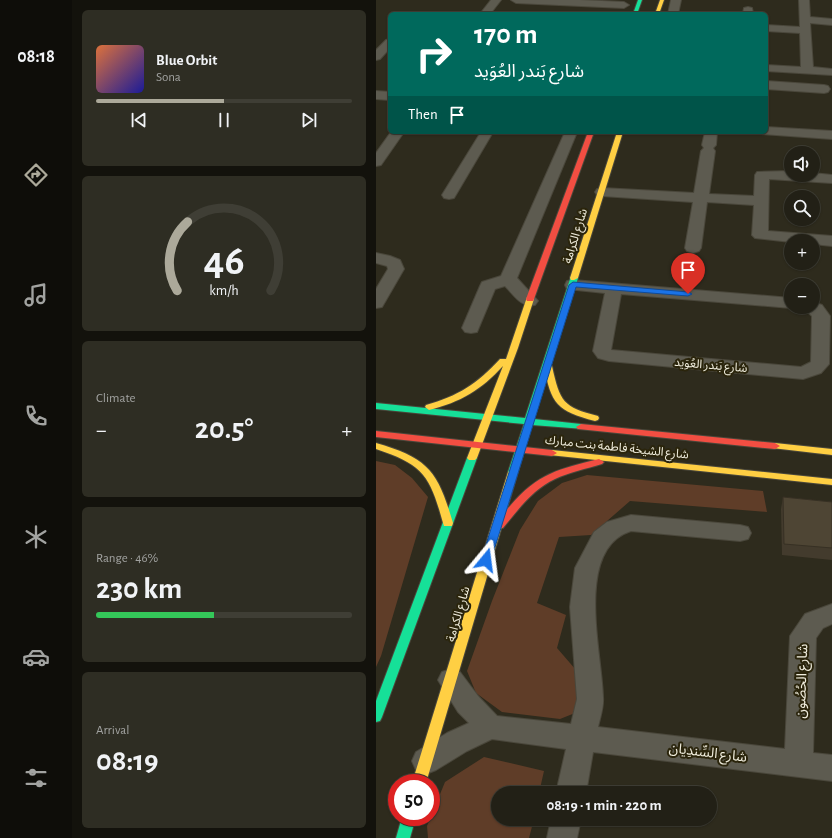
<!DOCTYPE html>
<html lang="en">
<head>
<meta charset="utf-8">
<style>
  :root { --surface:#222016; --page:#2e2d23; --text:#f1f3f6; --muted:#a2a3a1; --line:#3f3e35; --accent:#aca99a }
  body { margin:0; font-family:"Alegreya Sans","Noto Sans Arabic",sans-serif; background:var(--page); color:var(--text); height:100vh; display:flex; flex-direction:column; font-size:15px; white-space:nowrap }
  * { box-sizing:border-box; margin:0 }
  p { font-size:13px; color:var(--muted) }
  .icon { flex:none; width:22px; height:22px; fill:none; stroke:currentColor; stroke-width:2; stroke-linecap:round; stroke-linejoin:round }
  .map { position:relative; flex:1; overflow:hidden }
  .panel { display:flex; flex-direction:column; gap:10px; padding:10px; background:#13120c; width:304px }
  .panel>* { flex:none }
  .banner { position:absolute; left:12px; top:12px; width:380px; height:122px; border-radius:6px; box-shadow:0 1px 3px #0004,0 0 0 1px var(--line); background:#00695c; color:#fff; overflow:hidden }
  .tools { position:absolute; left:408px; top:146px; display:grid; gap:8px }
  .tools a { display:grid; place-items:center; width:36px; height:36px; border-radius:50%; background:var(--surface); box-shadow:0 1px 3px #0004,0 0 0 1px var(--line); font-size:20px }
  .speed { position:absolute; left:12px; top:774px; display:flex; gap:8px; font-size:20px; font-weight:700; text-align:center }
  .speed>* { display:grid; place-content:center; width:52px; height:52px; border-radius:50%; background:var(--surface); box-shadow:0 1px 3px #0004,0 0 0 1px var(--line); line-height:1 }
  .speed .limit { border:6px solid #d22; background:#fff; color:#111 }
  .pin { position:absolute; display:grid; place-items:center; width:34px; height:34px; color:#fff; margin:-41px -17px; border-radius:50% 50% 50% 0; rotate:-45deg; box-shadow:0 0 4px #0007 }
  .pin .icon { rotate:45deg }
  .me { position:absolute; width:44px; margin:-22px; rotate:16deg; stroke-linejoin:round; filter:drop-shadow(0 0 3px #0008) }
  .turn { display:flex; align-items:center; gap:14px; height:84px; padding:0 20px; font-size:18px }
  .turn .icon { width:52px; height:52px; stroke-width:2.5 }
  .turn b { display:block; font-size:28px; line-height:34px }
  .then { display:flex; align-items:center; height:38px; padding:0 20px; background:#0003; gap:8px; font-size:15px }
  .big { font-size:30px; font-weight:700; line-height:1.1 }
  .panel .tile { flex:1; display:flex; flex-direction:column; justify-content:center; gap:6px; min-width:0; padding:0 14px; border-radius:6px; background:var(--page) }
  .panel .dial { align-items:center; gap:0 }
  .dial svg { height:104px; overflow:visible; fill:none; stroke:var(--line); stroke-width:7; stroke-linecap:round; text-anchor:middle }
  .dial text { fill:var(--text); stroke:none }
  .song { display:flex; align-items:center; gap:12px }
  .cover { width:48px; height:48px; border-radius:6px; background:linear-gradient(135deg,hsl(20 70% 55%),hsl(240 70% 35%)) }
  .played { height:4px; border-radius:2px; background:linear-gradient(90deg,var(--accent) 50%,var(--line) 50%) }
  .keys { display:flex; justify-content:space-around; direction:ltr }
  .heat { display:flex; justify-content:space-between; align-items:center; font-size:22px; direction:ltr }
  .charge { height:6px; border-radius:3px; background:linear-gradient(90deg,#34c759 46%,var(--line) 0) }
  .trip { position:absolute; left:115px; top:786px; width:226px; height:40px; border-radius:20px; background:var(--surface); box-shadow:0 1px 3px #0004,0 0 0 1px var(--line); font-weight:700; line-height:40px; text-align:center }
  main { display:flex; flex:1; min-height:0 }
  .tabs { display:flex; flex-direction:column; width:72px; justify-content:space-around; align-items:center; background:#0e0d09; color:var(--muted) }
  .tabs .icon { width:28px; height:28px }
  .tabs .current { color:var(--accent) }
  .tabs b { font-size:18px; color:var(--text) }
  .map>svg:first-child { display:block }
  .green { fill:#5f3d28 }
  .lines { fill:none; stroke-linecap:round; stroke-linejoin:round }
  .street-casing { stroke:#4a473b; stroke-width:2 }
  .fast-casing { stroke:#4a473b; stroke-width:2 }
  .slow-casing { stroke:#4a473b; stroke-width:2 }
  .jam-casing { stroke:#4a473b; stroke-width:2 }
  .street { fill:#5d5b50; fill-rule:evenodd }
  .fast { fill:#16e098; fill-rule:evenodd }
  .slow { fill:#ffcf43; fill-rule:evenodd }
  .jam { fill:#f24e42; fill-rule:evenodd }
  .wall { fill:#433b2d }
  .building { fill:#4e4534; stroke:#373024 }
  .route { fill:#1a73e8; stroke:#114b97 }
  .labels { text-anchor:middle; stroke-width:4; stroke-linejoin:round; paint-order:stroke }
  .street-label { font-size:12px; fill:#f0eddd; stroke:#2b250c }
  .near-street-label { font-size:14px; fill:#f0eddd; stroke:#2b250c }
</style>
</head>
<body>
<main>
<nav class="tabs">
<b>08:18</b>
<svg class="icon current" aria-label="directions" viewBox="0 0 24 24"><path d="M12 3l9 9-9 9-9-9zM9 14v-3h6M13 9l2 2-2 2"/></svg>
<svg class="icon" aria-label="music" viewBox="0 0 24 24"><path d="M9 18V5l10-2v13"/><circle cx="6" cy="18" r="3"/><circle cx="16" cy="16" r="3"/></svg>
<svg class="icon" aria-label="phone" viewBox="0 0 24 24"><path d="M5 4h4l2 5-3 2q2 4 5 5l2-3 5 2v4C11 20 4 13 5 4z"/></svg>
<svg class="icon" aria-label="climate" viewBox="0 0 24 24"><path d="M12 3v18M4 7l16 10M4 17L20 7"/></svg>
<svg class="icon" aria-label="car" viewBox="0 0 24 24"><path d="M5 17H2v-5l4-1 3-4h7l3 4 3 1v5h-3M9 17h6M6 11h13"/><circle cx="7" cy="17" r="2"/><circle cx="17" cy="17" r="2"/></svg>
<svg class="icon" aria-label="filters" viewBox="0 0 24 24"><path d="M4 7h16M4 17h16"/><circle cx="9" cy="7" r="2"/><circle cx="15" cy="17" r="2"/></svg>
</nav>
<section class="panel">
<div class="tile">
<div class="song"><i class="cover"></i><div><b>Blue Orbit</b><p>Sona</p></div></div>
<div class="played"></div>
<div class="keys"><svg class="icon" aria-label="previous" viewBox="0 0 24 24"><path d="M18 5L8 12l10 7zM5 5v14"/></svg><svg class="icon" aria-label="pause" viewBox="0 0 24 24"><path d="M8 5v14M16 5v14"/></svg><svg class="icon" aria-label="next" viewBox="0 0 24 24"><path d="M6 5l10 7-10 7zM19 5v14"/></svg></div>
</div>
<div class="tile dial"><svg viewBox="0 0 100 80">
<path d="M14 69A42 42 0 1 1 86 69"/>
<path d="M14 69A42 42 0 0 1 22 16" stroke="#aca99a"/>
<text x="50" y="56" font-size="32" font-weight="700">46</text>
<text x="50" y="72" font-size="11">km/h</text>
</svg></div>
<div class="tile"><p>Climate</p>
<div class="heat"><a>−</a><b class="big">20.5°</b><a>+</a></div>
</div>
<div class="tile"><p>Range · 46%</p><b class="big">230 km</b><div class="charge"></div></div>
<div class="tile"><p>Arrival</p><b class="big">08:19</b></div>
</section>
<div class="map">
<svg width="456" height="838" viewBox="0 0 456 838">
  <rect width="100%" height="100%" fill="#2e2b1d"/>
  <path class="green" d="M0 461 19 465 36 478 52 497 5 656 0 667Z
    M211 475 387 491 391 512 254 501 215 535 183 537 161 603 190 615 181 648 200 670 204 711 184 719 126 712 100 693 91 671 116 601 144 530 162 501 186 483Z
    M108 757 168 771 163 793H122V819H158L153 838H52L51 826 69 782Z"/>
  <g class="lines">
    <defs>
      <path id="street" d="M115 0H125L114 14H104Z
        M135 0H204L248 2 253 5 248 8 140 3Z
        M295 0H305L302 14H292Z
        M423 0H433L434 17 456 19V25L434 23 437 67 456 69V75L390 71V65L425 67 424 33 390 31V25L424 27Z
        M372 7 376 8 377 14H367L368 8Z
        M14 39V48L4 59 0 60V50L10 40Z
        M390 81 448 85 452 86 454 89 452 92 448 93 390 89Z
        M0 91 14 92V100L0 99Z
        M390 127 456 131V139L385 134 384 132H390Z
        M15 132H28L5 165 0 166V153Z
        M105 132H117L78 198 73 199 68 198 66 195Z
        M189 132H201L141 278 162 301 159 305C145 308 138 295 129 286L119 289 101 332 95 333 89 332 86 328 104 286 106 282 125 276Z
        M329 132H341L340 145 337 148 339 151 333 194 378 196 379 175 381 172 415 171V175H437V173L456 175V183L393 179 392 231 456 236V246L437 244V241H415V242L379 238 376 235 378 205 331 202 325 248 323 251 317 253 311 251 309 248 317 202 226 196 221 195 219 192 221 189 226 188 318 193 325 151 328 148 326 145Z
        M0 253 14 256 24 260 28 269 6 307 0 308V289L12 269 11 266 0 263Z
        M197 280 415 298V307H420L415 308 245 294 235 350 425 367 435 362 436 316 426 307H437V302L446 305 454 316 453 364 445 373 427 379 233 361 222 358 217 351 229 293 191 289 189 285 191 281Z
        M255 515 364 525 372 527 375 533 372 539 364 541 255 531C198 549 226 653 227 697 228 707 224 718 222 727L409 749 414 636 429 614 456 604V624L447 628 440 638 437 753 456 755V781L217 752 210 793H180L190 749 116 739 91 751 60 770 50 774 40 770 36 761 40 752 71 733 93 723 82 712 62 680 66 672 75 669 84 672 102 696 121 716 195 724 201 699 194 607 199 568 218 532 231 522Z
        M175 819H205L201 838H171Z"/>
      <path id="fast" d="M262 0H266L261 14H257Z
        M195 276H198L202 278 158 419 205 424 210 427 208 429 156 425 142 472 137 475 132 472 148 424 0 409V403L149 418Z
        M96 455 101 458 6 717 4 721 0 722V701L91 458Z
        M26 817H40L34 838H20Z"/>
      <path id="slow" d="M284 0H288L283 14H279Z
        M241 132H247L202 278 198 280H195L194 278Z
        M151 297H157L158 299 142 348 101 458 99 460H93L91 458 127 366C105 390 85 402 53 410L49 407 50 405C82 396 101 384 124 359H130Z
        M172 363 176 366C184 402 187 407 222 416L223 418 222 420 219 421C181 411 175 404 168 366Z
        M0 443C53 458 62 472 77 523L76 526H68L67 523C54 476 48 465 0 449Z
        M399 443 456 449V455L396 448 394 446 396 444Z
        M176 450 456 479V485L173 455 171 453Z
        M137 469 142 472 50 783H36L132 472Z"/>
      <path id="jam" d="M212 132H218L158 299 157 301H151L150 299Z
        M205 424 399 443 404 446 399 449 202 429 200 427Z
        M0 431 176 450 181 453 176 456 0 437Z
        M223 459 228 462 226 464C210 469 194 472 179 479 157 489 142 510 127 528H119L118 525C122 518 128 512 134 506 162 473 183 469 223 459Z"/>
    </defs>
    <use href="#street" class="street-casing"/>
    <use href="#fast" class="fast-casing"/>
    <use href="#slow" class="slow-casing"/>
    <use href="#jam" class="jam-casing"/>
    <use href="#street" class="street"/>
    <use href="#fast" class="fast"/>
    <use href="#slow" class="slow"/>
    <use href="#jam" class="jam"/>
  </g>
  <path class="wall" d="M407 497 456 502V560L406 555 405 509Z"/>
  <path class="building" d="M407 497 456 502V548L408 544Z"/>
  <path class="route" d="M197 282 312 292 316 294 312 296 200 287 115 560 114 563H106L105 560 193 285Z"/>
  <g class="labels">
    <g class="street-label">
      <text transform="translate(199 236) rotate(-73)" y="4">شارع الكرامة</text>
      <text transform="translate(335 365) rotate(5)" y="4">شارع بَندر العُوَيد</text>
      <text transform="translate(241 447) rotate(6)" y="4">شارع الشيخة فاطمة بنت مبارك</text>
      <text transform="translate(82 614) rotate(-74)" y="4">شارع الكرامة</text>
    </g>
    <g class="near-street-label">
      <text transform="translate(425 681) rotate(-88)" y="5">شارع الحُصُون</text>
      <text transform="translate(332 752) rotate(7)" y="5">شارع السِّندِيان</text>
    </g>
  </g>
</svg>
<div class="tools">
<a><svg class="icon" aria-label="sound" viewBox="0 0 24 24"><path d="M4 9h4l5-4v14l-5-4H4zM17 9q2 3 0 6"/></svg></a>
<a><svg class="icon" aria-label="search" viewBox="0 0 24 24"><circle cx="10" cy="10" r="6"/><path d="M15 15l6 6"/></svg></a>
<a>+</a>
<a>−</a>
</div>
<div class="speed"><div class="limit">50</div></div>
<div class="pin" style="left:312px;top:294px;background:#d93025"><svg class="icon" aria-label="arrive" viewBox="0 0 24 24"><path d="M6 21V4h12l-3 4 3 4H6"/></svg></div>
<svg class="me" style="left:110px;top:560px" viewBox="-20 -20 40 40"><path d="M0-17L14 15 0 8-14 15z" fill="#1a73e8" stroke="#fff" stroke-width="4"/></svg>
<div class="trip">08:19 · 1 min · 220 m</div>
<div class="banner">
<div class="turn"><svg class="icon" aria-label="right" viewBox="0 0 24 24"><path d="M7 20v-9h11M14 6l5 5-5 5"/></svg><div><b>170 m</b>شارع بَندر العُوَيد</div></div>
<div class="then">Then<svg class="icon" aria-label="arrive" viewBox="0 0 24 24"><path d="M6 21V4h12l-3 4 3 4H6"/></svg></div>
</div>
</div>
</main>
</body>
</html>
